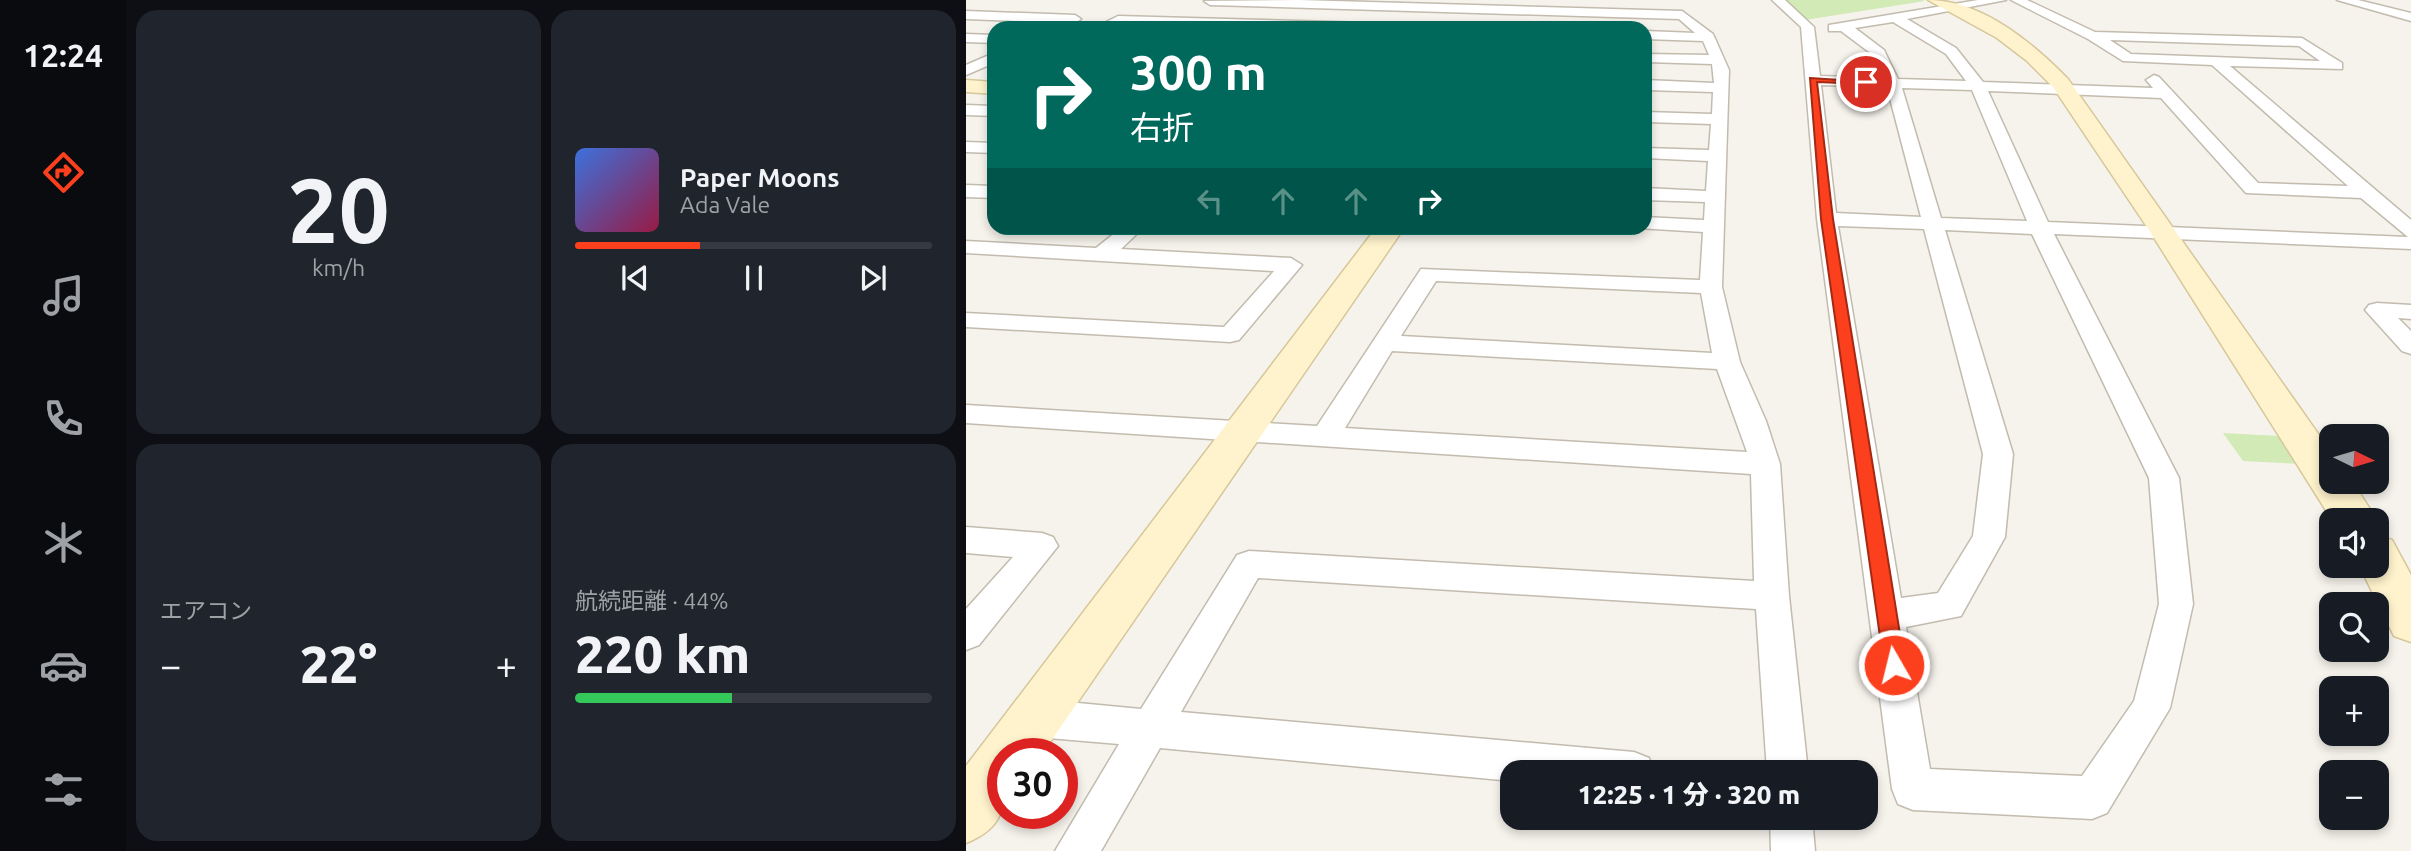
<!DOCTYPE html>
<html lang="ja">
<head>
<meta charset="utf-8">
<style>
  :root { --surface:#171b24; --page:#20242c; --text:#f1f3f6; --muted:#9ea1a6; --line:#363941; --accent:#fc3f1d }
  body { margin:0; font-family:Ubuntu,"Noto Sans JP",sans-serif; background:var(--page); color:var(--text); height:100vh; display:flex; flex-direction:column; font-size:26px; white-space:nowrap }
  * { box-sizing:border-box; margin:0 }
  p { font-size:23px; color:var(--muted) }
  .icon { flex:none; width:38px; height:38px; fill:none; stroke:currentColor; stroke-width:2; stroke-linecap:round; stroke-linejoin:round }
  .map { position:relative; flex:1; overflow:hidden }
  .side { display:flex; flex-direction:column; gap:10px; padding:10px; background:#0d0f14; width:840px }
  .side>* { flex:none }
  .hud { position:absolute; left:21px; top:21px; width:665px; height:214px; border-radius:21px; box-shadow:0 4px 10px #0003; background:#00695c; color:#fff; overflow:hidden }
  .needle { width:46px; rotate:95deg }
  .controls { position:absolute; left:1353px; top:424px; display:grid; gap:14px }
  .controls a { display:grid; place-items:center; width:70px; height:70px; border-radius:14px; background:var(--surface); box-shadow:0 4px 10px #0003; font-size:35px }
  .speed { position:absolute; left:21px; top:738px; display:flex; gap:14px; font-size:35px; font-weight:700; text-align:center }
  .speed>* { display:grid; place-content:center; width:91px; height:91px; border-radius:50%; background:var(--surface); box-shadow:0 4px 10px #0003; line-height:1 }
  .speed .limit { border:10px solid #d22; background:#fff; color:#111 }
  .pin { position:absolute; display:grid; place-items:center; width:60px; height:60px; color:#fff; margin:-30px; border:4px solid #fff; border-radius:50%; box-shadow:0 2px 7px #0007 }
  .me { position:absolute; width:77px; margin:-38px; rotate:352deg; stroke-linejoin:round; filter:drop-shadow(0 0 5px #0008) }
  .turn { display:flex; align-items:center; gap:24px; height:147px; padding:0 28px; font-size:32px }
  .turn .icon { width:91px; height:91px; stroke-width:2.5 }
  .turn b { display:block; font-size:49px; line-height:60px }
  .lanes { display:flex; align-items:center; height:66px; padding:0 28px; background:#0003; justify-content:center; gap:35px; direction:ltr }
  .lanes .off { opacity:.35 }
  .big { font-size:52px; font-weight:800; line-height:1.1 }
  .side .card { flex:1; display:flex; flex-direction:column; justify-content:center; gap:10px; min-width:0; padding:0 24px; border-radius:21px; background:var(--page) }
  .side .dial { align-items:center; gap:0 }
  .dial b { font-size:91px; line-height:1 }
  .song { display:flex; align-items:center; gap:21px }
  .cover { width:84px; height:84px; border-radius:10px; background:linear-gradient(135deg,hsl(220 70% 55%),hsl(340 70% 35%)) }
  .played { height:7px; border-radius:4px; background:linear-gradient(90deg,var(--accent) 35%,var(--line) 35%) }
  .keys { display:flex; justify-content:space-around; direction:ltr }
  .heat { display:flex; justify-content:space-between; align-items:center; font-size:38px; direction:ltr }
  .charge { height:10px; border-radius:5px; background:linear-gradient(90deg,#34c759 44%,var(--line) 0) }
  .side .tiles { flex:1; display:grid; gap:10px; grid-template-columns:repeat(2,1fr) }
  .trip { position:absolute; left:534px; top:760px; width:378px; height:70px; border-radius:21px; background:var(--surface); box-shadow:0 4px 10px #0003; font-weight:800; line-height:70px; text-align:center }
  main { display:flex; flex:1; min-height:0 }
  .tab-bar { display:flex; flex-direction:column; width:126px; justify-content:space-around; align-items:center; background:#090b0e; color:var(--muted) }
  .tab-bar .icon { width:49px; height:49px }
  .tab-bar .current { color:var(--accent) }
  .tab-bar b { font-size:32px; color:var(--text) }
  .map>svg:first-child { display:block }
  .green { fill:#d2eab5 }
  .lines { fill:none; stroke-linecap:round; stroke-linejoin:round }
  .street-casing { stroke:#c2bbae; stroke-width:3 }
  .secondary-casing { stroke:#d6c79b; stroke-width:3 }
  .street { fill:#fff; fill-rule:evenodd }
  .secondary { fill:#fff3cd; fill-rule:evenodd }
  .route { fill:#fc3f1d; stroke:#a42913; stroke-width:2 }
</style>
</head>
<body>
<main>
<nav class="tab-bar">
<b>12:24</b>
<svg class="icon current" aria-label="directions" viewBox="0 0 24 24"><path d="M12 3l9 9-9 9-9-9zM9 14v-3h6M13 9l2 2-2 2"/></svg>
<svg class="icon" aria-label="music" viewBox="0 0 24 24"><path d="M9 18V5l10-2v13"/><circle cx="6" cy="18" r="3"/><circle cx="16" cy="16" r="3"/></svg>
<svg class="icon" aria-label="phone" viewBox="0 0 24 24"><path d="M5 4h4l2 5-3 2q2 4 5 5l2-3 5 2v4C11 20 4 13 5 4z"/></svg>
<svg class="icon" aria-label="climate" viewBox="0 0 24 24"><path d="M12 3v18M4 7l16 10M4 17L20 7"/></svg>
<svg class="icon" aria-label="car" viewBox="0 0 24 24"><path d="M5 17H2v-5l4-1 3-4h7l3 4 3 1v5h-3M9 17h6M6 11h13"/><circle cx="7" cy="17" r="2"/><circle cx="17" cy="17" r="2"/></svg>
<svg class="icon" aria-label="filters" viewBox="0 0 24 24"><path d="M4 7h16M4 17h16"/><circle cx="9" cy="7" r="2"/><circle cx="15" cy="17" r="2"/></svg>
</nav>
<section class="side">
<div class="tiles">
<div class="card dial"><b>20</b><p>km/h</p></div>
<div class="card">
<div class="song"><i class="cover"></i><div><b>Paper Moons</b><p>Ada Vale</p></div></div>
<div class="played"></div>
<div class="keys"><svg class="icon" aria-label="previous" viewBox="0 0 24 24"><path d="M18 5L8 12l10 7zM5 5v14"/></svg><svg class="icon" aria-label="pause" viewBox="0 0 24 24"><path d="M8 5v14M16 5v14"/></svg><svg class="icon" aria-label="next" viewBox="0 0 24 24"><path d="M6 5l10 7-10 7zM19 5v14"/></svg></div>
</div>
<div class="card"><p>エアコン</p>
<div class="heat"><a>−</a><b class="big">22°</b><a>+</a></div>
</div>
<div class="card"><p>航続距離 · 44%</p><b class="big">220 km</b><div class="charge"></div></div>
</div>
</section>
<div class="map">
<svg width="1445" height="851" viewBox="0 0 1445 851">
  <rect width="100%" height="100%" fill="#f6f3ec"/>
  <path class="green" d="M815 0H956L959 1 839 20Z
    M1257 433 1313 436 1336 464 1277 461Z"/>
  <g class="lines">
    <defs>
      <path id="street" d="M333 0 716 11 747 34 763 70 756 287 774 362 800 421 814 464 823 596 842 772H801L790 609 292 578 215 712 668 752 683 758 688 772H546V781L194 748 135 851H89L153 744 70 737 56 731 51 718 56 705 70 699 175 709 271 555 283 551 788 581 785 474 0 423V405L351 426 455 269 734 280 737 232 672 228H679V217L738 220 739 202 679 200V188L740 191 742 161 679 158V148L743 150 745 124 679 122V112L746 114 747 92 679 90V80L748 83 746 64 679 62V54L743 55 737 41 679 39V31L729 33 713 19 244 5 238 1ZM470 281 735 293 746 353 435 336ZM426 351 751 369 781 452 379 428Z
        M806 0H819L848 27 854 76 917 78 907 55 875 31H863V25L1012 0H1040L941 19 990 48 1017 82 1187 88 1180 80 1188 75 1193 77 1292 183 1382 186 1246 65 1157 61 1122 39 1045 0H1061L1129 32 1336 38 1376 63V69L1264 66 1445 220V249L1088 234 1213 478 1227 604 1204 708 1141 813 1126 819 947 810 932 804 926 789 851 219 835 27ZM927 22 980 54 1000 81 932 79 918 50 889 28ZM1144 40 1333 46 1354 61 1165 54ZM855 85 921 87 955 217 870 213ZM936 88 1006 90 1061 221 975 218ZM1022 91 1195 98 1280 193 1395 198 1442 237 1082 222ZM872 226 958 229 1017 454 1007 536 972 593 935 598ZM979 230 1066 234 1183 478 1193 604 1168 701 1116 776 964 769 940 627 995 616 1039 537 1047 454Z
        M1371 0H1392L1445 13V21Z
        M0 11 109 15 115 19 109 23 0 19Z
        M152 16 439 24 446 28 154 24 145 28H128Z
        M0 34 28 35V43L0 42Z
        M28 53V63L0 75V65Z
        M0 105 28 106V116L0 115Z
        M0 142 28 143V153L0 152Z
        M0 185 28 186V198L0 197Z
        M155 228H177L155 249 325 258 336 265 273 340 264 342 0 327V313L258 327 308 271 0 253V241L130 248Z
        M1411 303 1445 305V319L1432 318 1445 331V354L1436 351 1399 310 1403 305Z
        M0 527 76 533 87 537 92 546 13 645 0 650V609L47 557 0 553Z
        M804 817H846L849 851H805Z"/>
      <path id="secondary" d="M962 0C1015 0 1066 42 1102 79L1365 452V481H1386L1411 520H1366L1185 233 1087 87 1061 61 1031 38Z
        M0 80 28 82V94L0 92Z
        M410 228H438L76 754H37C37 797 47 824 0 843V766Z
        M1410 535 1426 540 1445 575V642L1428 636 1393 565H1410Z"/>
    </defs>
    <use href="#street" class="street-casing"/>
    <use href="#secondary" class="secondary-casing"/>
    <use href="#street" class="street"/>
    <use href="#secondary" class="secondary"/>
  </g>
  <path class="route" d="M844 78 905 82 900 84 851 82 867 219 939 665 936 672 928 674 921 672 918 665 855 219Z"/>
</svg>
<div class="controls">
<a><svg class="needle" viewBox="-14 -14 28 28"><path d="M0-13l5 13h-10z" fill="#e53935"/><path d="M0 13l5-13h-10z" fill="#9ea1a6"/></svg></a>
<a><svg class="icon" aria-label="sound" viewBox="0 0 24 24"><path d="M4 9h4l5-4v14l-5-4H4zM17 9q2 3 0 6"/></svg></a>
<a><svg class="icon" aria-label="search" viewBox="0 0 24 24"><circle cx="10" cy="10" r="6"/><path d="M15 15l6 6"/></svg></a>
<a>+</a>
<a>−</a>
</div>
<div class="speed"><div class="limit">30</div></div>
<div class="pin" style="left:900px;top:82px;background:#d93025"><svg class="icon" aria-label="arrive" viewBox="0 0 24 24"><path d="M6 21V4h12l-3 4 3 4H6"/></svg></div>
<svg class="me" style="left:928px;top:665px" viewBox="-20 -20 40 40"><circle r="17" fill="#fc3f1d" stroke="#fff" stroke-width="3"/><path d="M0-11L8 9 0 5-8 9z" fill="#fff"/></svg>
<div class="trip">12:25 · 1 分 · 320 m</div>
<div class="hud">
<div class="turn"><svg class="icon" aria-label="right" viewBox="0 0 24 24"><path d="M7 20v-9h11M14 6l5 5-5 5"/></svg><div><b>300 m</b>右折</div></div>
<div class="lanes"><svg class="icon off" aria-label="left" viewBox="0 0 24 24"><path d="M17 20v-9H6M10 6l-5 5 5 5"/></svg><svg class="icon off" aria-label="ahead" viewBox="0 0 24 24"><path d="M12 20V5M6 11l6-6 6 6"/></svg><svg class="icon off" aria-label="ahead" viewBox="0 0 24 24"><path d="M12 20V5M6 11l6-6 6 6"/></svg><svg class="icon" aria-label="right" viewBox="0 0 24 24"><path d="M7 20v-9h11M14 6l5 5-5 5"/></svg></div>
</div>
</div>
</main>
</body>
</html>
